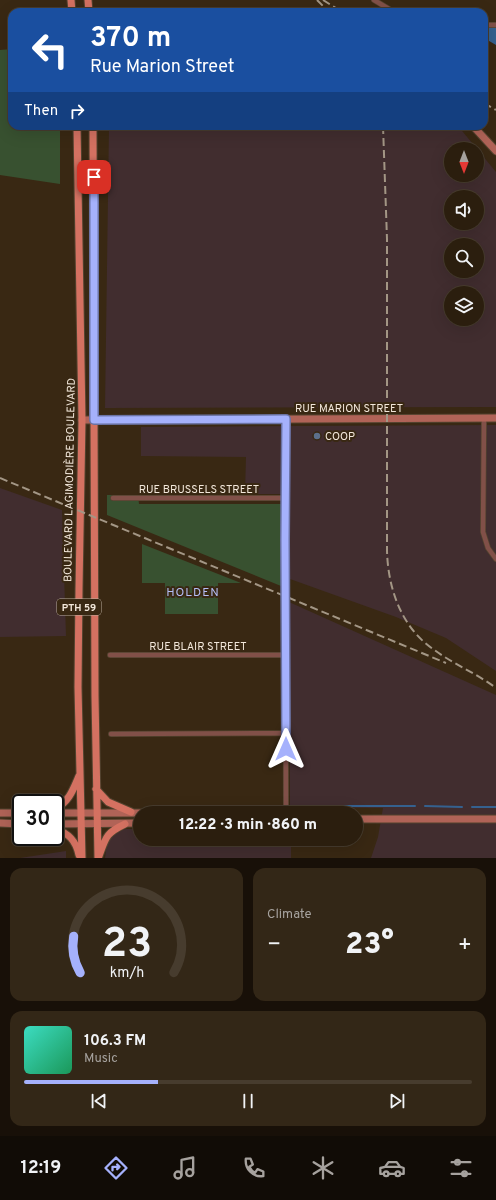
<!DOCTYPE html>
<html lang="en">
<head>
<meta charset="utf-8">
<style>
  :root { --surface:#2b1e0e; --page:#332717; --text:#f1f3f6; --muted:#a6a29e; --line:#473c2e; --accent:#a5b1fc }
  body { margin:0; font-family:Overpass,sans-serif; background:var(--page); color:var(--text); height:100vh; display:flex; flex-direction:column; font-size:15px; white-space:nowrap }
  * { box-sizing:border-box; margin:0 }
  p { font-size:13px; color:var(--muted) }
  .icon { flex:none; width:22px; height:22px; fill:none; stroke:currentColor; stroke-width:2; stroke-linecap:round; stroke-linejoin:round }
  .map { position:relative; height:858px; overflow:hidden }
  .drawer { display:flex; flex-direction:column; gap:10px; padding:10px; background:#181008; flex:1 }
  .drawer>* { flex:none }
  .guide { position:absolute; left:8px; top:8px; width:480px; height:122px; border-radius:12px; box-shadow:0 4px 16px #0002,0 0 0 1px var(--line); background:#1a4fa0; color:#fff; overflow:hidden }
  .needle { width:26px; rotate:180deg }
  .buttons { position:absolute; left:444px; top:142px; display:grid; gap:8px }
  .buttons a { display:grid; place-items:center; width:40px; height:40px; border-radius:50%; background:var(--surface); box-shadow:0 4px 16px #0002,0 0 0 1px var(--line); font-size:20px }
  .speed { position:absolute; left:12px; top:794px; display:flex; gap:8px; font-size:20px; font-weight:700; text-align:center }
  .speed>* { display:grid; place-content:center; width:52px; height:52px; border-radius:50%; background:var(--surface); box-shadow:0 4px 16px #0002,0 0 0 1px var(--line); line-height:1 }
  .speed .limit { border:2px solid #111; border-radius:6px; background:#fff; color:#111 }
  .pin { position:absolute; display:grid; place-items:center; width:34px; height:34px; color:#fff; margin:-17px; border-radius:8px; box-shadow:0 2px 6px #0006 }
  .me { position:absolute; width:44px; margin:-22px; rotate:0deg; stroke-linejoin:round; filter:drop-shadow(0 0 3px #0008) }
  .turn { display:flex; align-items:center; gap:14px; height:84px; padding:0 16px; font-size:18px }
  .turn .icon { width:52px; height:52px; stroke-width:2.5 }
  .turn b { display:block; font-size:28px; line-height:34px }
  .then { display:flex; align-items:center; height:38px; padding:0 16px; background:#0003; gap:8px; font-size:15px }
  .big { font-size:30px; font-weight:800; line-height:1.1 }
  .drawer .tile { flex:1; display:flex; flex-direction:column; justify-content:center; gap:6px; min-width:0; padding:0 14px; border-radius:12px; background:var(--page) }
  .drawer .dial { align-items:center; gap:0 }
  .dial svg { height:104px; overflow:visible; fill:none; stroke:var(--line); stroke-width:7; stroke-linecap:round; text-anchor:middle }
  .dial text { fill:var(--text); stroke:none }
  .song { display:flex; align-items:center; gap:12px }
  .cover { width:48px; height:48px; border-radius:6px; background:linear-gradient(135deg,hsl(170 70% 55%),hsl(150 70% 35%)) }
  .played { height:4px; border-radius:2px; background:linear-gradient(90deg,var(--accent) 30%,var(--line) 30%) }
  .keys { display:flex; justify-content:space-around; direction:ltr }
  .heat { display:flex; justify-content:space-between; align-items:center; font-size:22px; direction:ltr }
  .drawer .tiles { flex:1; display:grid; gap:10px; grid-template-columns:1fr 1fr }
  .tile:last-child { grid-column:span 2 }
  .trip { position:absolute; left:133px; top:806px; width:230px; height:40px; border-radius:20px; background:var(--surface); box-shadow:0 4px 16px #0002,0 0 0 1px var(--line); font-weight:800; line-height:40px; text-align:center }
  .tabs { display:flex; height:64px; justify-content:space-around; align-items:center; background:#110c06; color:var(--muted) }
  .tabs .icon { width:28px; height:28px }
  .tabs .active { color:var(--accent) }
  .tabs b { font-size:18px; color:var(--text) }
  .map>svg:first-child { display:block }
  .industrial { fill:#412d2f; fill-rule:evenodd }
  .green { fill:#385130 }
  .water { fill:#35618f }
  .lines { fill:none; stroke-linecap:round; stroke-linejoin:round }
  .stream { stroke:#35618f; stroke-width:2 }
  .street-casing { stroke:#53432f; stroke-width:6 }
  .secondary-casing { stroke:#53432f; stroke-width:9 }
  .primary-casing { stroke:#53432f; stroke-width:9 }
  .street { stroke:#815048; stroke-width:4.5 }
  .secondary { stroke:#b06357; stroke-width:7 }
  .primary { stroke:#d47161; stroke-width:7 }
  .rail { stroke:#a39685; stroke-width:2; stroke-dasharray:8 4; stroke-linecap:butt }
  .route-casing { stroke:#6b73a4; stroke-width:10 }
  .route { stroke:#a5b1fc; stroke-width:7 }
  .service-dot { fill:#5c6f8a; stroke:#392813; stroke-width:1.5 }
  .labels { text-anchor:middle; stroke-width:4; stroke-linejoin:round; paint-order:stroke }
  .shield { fill:#392813; stroke:#bbae9f; stroke-width:1 }
  .shield-label { font-size:10px; font-weight:bold; fill:#f3e8db }
  .street-label { font-size:11px; fill:#f3e8db; stroke:#392813 }
  .poi-label { font-size:11px; fill:#f3e8db; stroke:#392813; text-anchor:start }
  .neighbourhood-label { font-size:12px; letter-spacing:1px; fill:#b4bef6; stroke:#392813 }
</style>
</head>
<body>
<div class="map">
<svg width="496" height="858" viewBox="0 0 496 858">
  <rect width="100%" height="100%" fill="#392813"/>
  <path class="industrial" d="M109 126H458L477 149H451V175H477V149L496 172V407L105 408ZM451 197H477V223H451ZM451 245H477V271H451ZM451 293H477V319H451Z
    M496 425V671L446 638 396 617 290 579V494H245L246 457 141 456V427Z
    M0 488 62 510 66 636 0 637Z
    M289 602 496 695V858H371L378 837 383 808 290 807Z
    M126 829H140V839H291V858H105L107 842 116 831Z
    M66 851V858H20Z"/>
  <path class="green" d="M12 49V126H60V184L0 175V50Z
    M107 495H138L139 504H281V586L107 515Z
    M142 544 241 583H218V614H165V583H142Z"/>
  <path class="water" d="M484 20 496 26V45L484 38Z"/>
  <g class="lines">
    <path class="stream" d="M302 806H415
      M425 806 462 807
      M472 807H496"/>
    <defs>
      <path id="street" d="M374 0 394 12
        M484 25H496
        M484 418 483 532 488 548 496 559
        M286 419 285 498 286 813
        M113 498H285
        M110 655H286
        M111 734 286 733"/>
      <path id="secondary" d="M473 126 496 151
        M82 420 496 418
        M0 813H21
        M55 813H207
        M356 819H496
        M0 823 21 824
        M55 824 140 823"/>
      <path id="primary" d="M71 0 72 12
        M88 0 89 12
        M77 126 82 420 79 589 78 687 82 858
        M93 126 95 696 98 858
        M96 789 108 802 131 812
        M55 809C69 802 73 790 79 776
        M55 829C69 833 76 841 79 855
        M99 856C106 837 106 833 125 824"/>
    </defs>
    <use href="#street" class="street-casing"/>
    <use href="#secondary" class="secondary-casing"/>
    <use href="#primary" class="primary-casing"/>
    <use href="#street" class="street"/>
    <use href="#secondary" class="secondary"/>
    <use href="#primary" class="primary"/>
    <path class="rail" d="M317 0 329 12
      M323 0 342 12
      M484 103 496 110
      M383 126 387 239V551C388 588 401 627 433 649 453 664 476 673 496 688
      M0 478 446 663"/>
  </g>
  <g class="lines">
    <defs>
      <path id="route" d="M94 177V420L286 419 285 540 286 749"/>
    </defs>
    <use href="#route" class="route-casing"/>
    <use href="#route" class="route"/>
  </g>
  <circle class="service-dot" cx="317" cy="436" r="4"/>
  <g class="labels">
    <rect class="shield" x="57" y="599" width="44" height="16" rx="3"/>
    <g class="shield-label">
      <text x="79" y="611">PTH 59</text>
    </g>
    <g class="street-label">
      <text x="349" y="412">RUE MARION STREET</text>
      <text transform="translate(69 480) rotate(-89)" y="4">BOULEVARD LAGIMODIÈRE BOULEVARD</text>
      <text x="199" y="493">RUE BRUSSELS STREET</text>
      <text x="198" y="650">RUE BLAIR STREET</text>
    </g>
    <g class="poi-label">
      <text x="325" y="440">COOP</text>
    </g>
    <g class="neighbourhood-label">
      <text x="193" y="596">HOLDEN</text>
    </g>
  </g>
</svg>
<div class="buttons">
<a><svg class="needle" viewBox="-14 -14 28 28"><path d="M0-13l5 13h-10z" fill="#e53935"/><path d="M0 13l5-13h-10z" fill="#a6a29e"/></svg></a>
<a><svg class="icon" aria-label="sound" viewBox="0 0 24 24"><path d="M4 9h4l5-4v14l-5-4H4zM17 9q2 3 0 6"/></svg></a>
<a><svg class="icon" aria-label="search" viewBox="0 0 24 24"><circle cx="10" cy="10" r="6"/><path d="M15 15l6 6"/></svg></a>
<a><svg class="icon" aria-label="layers" viewBox="0 0 24 24"><path d="M12 4l9 5-9 5-9-5zM3 14l9 5 9-5"/></svg></a>
</div>
<div class="speed"><div class="limit">30</div></div>
<div class="pin" style="left:94px;top:177px;background:#d93025"><svg class="icon" aria-label="arrive" viewBox="0 0 24 24"><path d="M6 21V4h12l-3 4 3 4H6"/></svg></div>
<svg class="me" style="left:286px;top:749px" viewBox="-20 -20 40 40"><path d="M0-17L14 15 0 8-14 15z" fill="#a5b1fc" stroke="#fff" stroke-width="4"/></svg>
<div class="trip">12:22 · 3 min · 860 m</div>
<div class="guide">
<div class="turn"><svg class="icon" aria-label="left" viewBox="0 0 24 24"><path d="M17 20v-9H6M10 6l-5 5 5 5"/></svg><div><b>370 m</b>Rue Marion Street</div></div>
<div class="then">Then<svg class="icon" aria-label="right" viewBox="0 0 24 24"><path d="M7 20v-9h11M14 6l5 5-5 5"/></svg></div>
</div>
</div>
<section class="drawer">
<div class="tiles">
<div class="tile dial"><svg viewBox="0 0 100 80">
<path d="M14 69A42 42 0 1 1 86 69"/>
<path d="M14 69A42 42 0 0 1 9 41" stroke="#a5b1fc"/>
<text x="50" y="56" font-size="32" font-weight="700">23</text>
<text x="50" y="72" font-size="11">km/h</text>
</svg></div>
<div class="tile"><p>Climate</p>
<div class="heat"><a>−</a><b class="big">23°</b><a>+</a></div>
</div>
<div class="tile">
<div class="song"><i class="cover"></i><div><b>106.3 FM</b><p>Music</p></div></div>
<div class="played"></div>
<div class="keys"><svg class="icon" aria-label="previous" viewBox="0 0 24 24"><path d="M18 5L8 12l10 7zM5 5v14"/></svg><svg class="icon" aria-label="pause" viewBox="0 0 24 24"><path d="M8 5v14M16 5v14"/></svg><svg class="icon" aria-label="next" viewBox="0 0 24 24"><path d="M6 5l10 7-10 7zM19 5v14"/></svg></div>
</div>
</div>
</section>
<nav class="tabs">
<b>12:19</b>
<svg class="icon active" aria-label="directions" viewBox="0 0 24 24"><path d="M12 3l9 9-9 9-9-9zM9 14v-3h6M13 9l2 2-2 2"/></svg>
<svg class="icon" aria-label="music" viewBox="0 0 24 24"><path d="M9 18V5l10-2v13"/><circle cx="6" cy="18" r="3"/><circle cx="16" cy="16" r="3"/></svg>
<svg class="icon" aria-label="phone" viewBox="0 0 24 24"><path d="M5 4h4l2 5-3 2q2 4 5 5l2-3 5 2v4C11 20 4 13 5 4z"/></svg>
<svg class="icon" aria-label="climate" viewBox="0 0 24 24"><path d="M12 3v18M4 7l16 10M4 17L20 7"/></svg>
<svg class="icon" aria-label="car" viewBox="0 0 24 24"><path d="M5 17H2v-5l4-1 3-4h7l3 4 3 1v5h-3M9 17h6M6 11h13"/><circle cx="7" cy="17" r="2"/><circle cx="17" cy="17" r="2"/></svg>
<svg class="icon" aria-label="filters" viewBox="0 0 24 24"><path d="M4 7h16M4 17h16"/><circle cx="9" cy="7" r="2"/><circle cx="15" cy="17" r="2"/></svg>
</nav>
</body>
</html>
